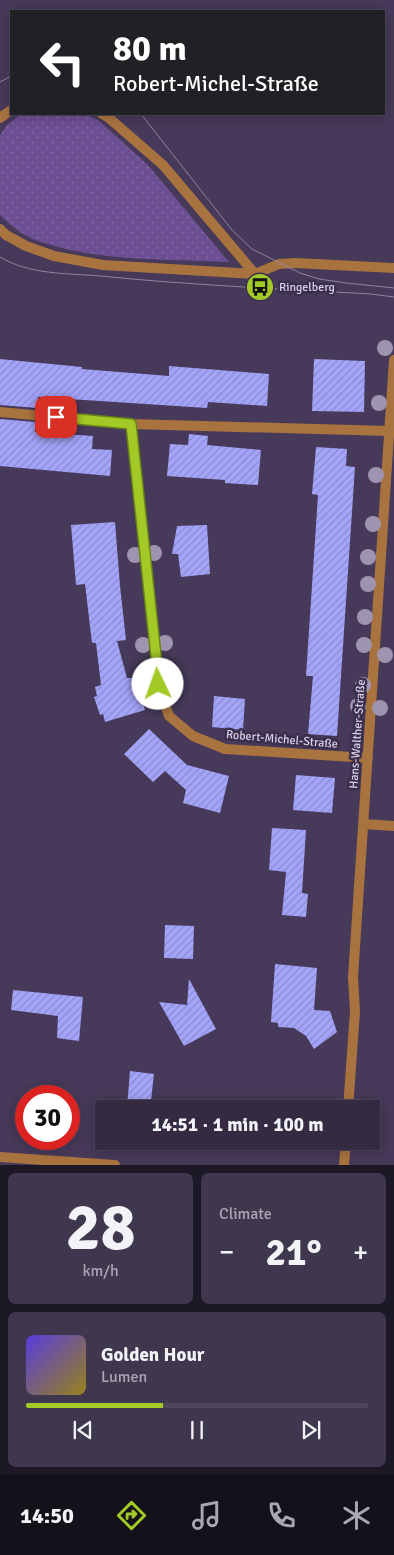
<!DOCTYPE html>
<html lang="en">
<head>
<meta charset="utf-8">
<style>
  :root { --surface:#342b43; --page:#3f374e; --text:#f1f3f6; --muted:#a9a7b2; --line:#4e475c; --accent:#a3c926 }
  body { margin:0; font-family:Signika,sans-serif; background:var(--page); color:var(--text); height:100vh; display:flex; flex-direction:column; font-size:19px; white-space:nowrap }
  * { box-sizing:border-box; margin:0 }
  p { font-size:16px; color:var(--muted) }
  .icon { flex:none; width:28px; height:28px; fill:none; stroke:currentColor; stroke-width:2; stroke-linecap:round; stroke-linejoin:round }
  .map { position:relative; height:1165px; overflow:hidden }
  .sheet { display:flex; flex-direction:column; gap:8px; padding:8px; background:#1d1825; flex:1 }
  .sheet>* { flex:none }
  .hud { position:absolute; left:10px; top:10px; width:375px; height:105px; border-radius:0px; box-shadow:0 2px 12px #0003,0 0 0 1px var(--line); background:#202124; color:#fff; overflow:hidden }
  .speed { position:absolute; left:15px; top:1085px; display:flex; gap:10px; font-size:25px; font-weight:700; text-align:center }
  .speed>* { display:grid; place-content:center; width:65px; height:65px; border-radius:50%; background:var(--surface); box-shadow:0 2px 12px #0003,0 0 0 1px var(--line); line-height:1 }
  .speed .limit { border:8px solid #d22; background:#fff; color:#111 }
  .pin { position:absolute; display:grid; place-items:center; width:42px; height:42px; color:#fff; margin:-21px; border-radius:10px; box-shadow:0 2px 8px #0006 }
  .me { position:absolute; width:55px; margin:-28px; rotate:357deg; stroke-linejoin:round; filter:drop-shadow(0 0 4px #0008) }
  .turn { display:flex; align-items:center; gap:18px; height:105px; padding:0 20px; font-size:22px }
  .turn .icon { width:65px; height:65px; stroke-width:2.5 }
  .turn b { display:block; font-size:35px; line-height:42px }
  .big { font-size:38px; font-weight:700; line-height:1.1 }
  .sheet .tile { flex:1; display:flex; flex-direction:column; justify-content:center; gap:8px; min-width:0; padding:0 18px; border-radius:8px; background:var(--page) }
  .sheet .dial { align-items:center; gap:0 }
  .dial b { font-size:65px; line-height:1 }
  .song { display:flex; align-items:center; gap:15px }
  .cover { width:60px; height:60px; border-radius:8px; background:linear-gradient(135deg,hsl(250 70% 55%),hsl(50 70% 35%)) }
  .played { height:5px; border-radius:2px; background:linear-gradient(90deg,var(--accent) 40%,var(--line) 40%) }
  .keys { display:flex; justify-content:space-around; direction:ltr }
  .heat { display:flex; justify-content:space-between; align-items:center; font-size:28px; direction:ltr }
  .sheet .tiles { flex:1; display:grid; gap:8px; grid-template-columns:1fr 1fr }
  .tile:last-child { grid-column:span 2 }
  .trip { position:absolute; left:95px; top:1100px; width:285px; height:50px; border-radius:0px; background:var(--surface); box-shadow:0 2px 12px #0003,0 0 0 1px var(--line); font-weight:700; line-height:50px; text-align:center }
  .tab-bar { display:flex; height:80px; justify-content:space-around; align-items:center; background:#15111b; color:var(--muted) }
  .tab-bar .icon { width:35px; height:35px }
  .tab-bar .on { color:var(--accent) }
  .tab-bar b { font-size:22px; color:var(--text) }
  .map>svg:first-child { display:block }
  .grass { fill:url(#grass-dots) }
  .building { fill:url(#building-hatch) }
  .lines { fill:none; stroke-linecap:round; stroke-linejoin:round }
  .lane { stroke:#a9733f; stroke-width:10 }
  .street { stroke:#a9733f; stroke-width:10 }
  .tram { stroke:#9085a0; stroke-width:1 }
  .tree { fill:#9f94b0 }
  .route-casing { stroke:#6a8319; stroke-width:12 }
  .route { stroke:#a3c926; stroke-width:9 }
  .labels { text-anchor:middle; stroke-width:5; stroke-linejoin:round; paint-order:stroke }
  .poi-label { font-size:12px; fill:#dbd3e7; stroke:#3c2f4e; text-anchor:start }
  .street-label { font-size:12px; fill:#dbd3e7; stroke:#3c2f4e }
</style>
</head>
<body>
<div class="map">
<svg width="394" height="1165" viewBox="0 0 394 1165">
  <defs>
    <pattern id="grass-dots" width="8" height="8" patternUnits="userSpaceOnUse" patternTransform="scale(1.25)"><rect width="8" height="8" fill="#6c4e93"/><path d="M2 2h.1M6 6h.1" fill="none" stroke="#8067a2" stroke-width="1.8" stroke-linecap="round"/></pattern>
    <pattern id="building-hatch" width="6" height="6" patternUnits="userSpaceOnUse" patternTransform="scale(1.25)"><rect width="6" height="6" fill="#a3a4fa"/><path d="M-1 1l2-2M0 6l6-6M5 7l2-2" fill="none" stroke="#8b8bcd"/></pattern>
  </defs>
  <rect width="100%" height="100%" fill="#463959"/>
  <path class="grass" d="M22 114H85L98 120 148 165 229 262C166 259 101 262 41 242 25 237 12 227 0 215V135L7 125Z"/>
  <path class="building" d="M0 359 82 367V369L169 376V366L269 374 267 406 208 402 207 408 38 397 37 408 0 405Z
    M314 359 365 361 364 412 312 411Z
    M0 419 35 422V432L93 436 92 449 112 450 110 476 0 466Z
    M189 434 208 436 207 445 261 450 258 485 225 483V480L167 476 170 444 188 445Z
    M316 447 347 449 346 466 355 467 337 736 308 734 313 676H306L318 495 312 494Z
    M115 522 120 586 126 640 117 641 127 678H135L145 710 105 722 103 714 100 715 94 697 97 696 95 687 101 685 96 643H92L85 584 76 585 71 525Z
    M207 525 210 574 181 577 178 554H172L177 526Z
    M214 696 245 699 243 730 212 727Z
    M149 729 187 765 229 776 220 813 183 803 186 790 165 771 153 782 124 754Z
    M296 775 335 778 332 813 293 810Z
    M272 828 306 830 302 893 308 894 306 917 282 915 286 872 269 870Z
    M165 925 194 926 193 959 164 958Z
    M275 964 317 968 314 1010 330 1011 337 1032 314 1049 306 1036 294 1028 278 1027V1023L271 1022Z
    M189 979 216 1029 184 1046 159 1002 187 1005Z
    M13 990 83 997 79 1041 57 1038 58 1016 11 1010Z
    M130 1071 154 1074 150 1109 127 1107Z"/>
  <g class="lines">
    <path class="lane" d="M102 114 109 118 163 165 255 274
      M0 118 11 110
      M0 229 6 235 26 246 54 256 103 265 255 274 279 264 295 263 394 268"/>
    <path class="street" d="M0 412 131 424 389 431
      M131 424 156 656 158 684 169 716 193 736 225 749 368 758
      M363 824 394 826
      M348 1109 355 1011 353 977 394 360
      M0 1157 115 1165
      M344 1165 346 1141"/>
    <path class="tram" d="M0 82 11 76
      M141 114 232 230 252 249 300 273 319 279 346 283 394 288
      M0 257C30 275 66 273 100 276 190 285 281 289 371 294L394 297"/>
  </g>
  <g class="tree">
    <circle cx="385" cy="348" r="8"/>
    <circle cx="379" cy="403" r="8"/>
    <circle cx="376" cy="475" r="8"/>
    <circle cx="373" cy="524" r="8"/>
    <circle cx="154" cy="553" r="8"/>
    <circle cx="135" cy="555" r="8"/>
    <circle cx="368" cy="557" r="8"/>
    <circle cx="368" cy="584" r="8"/>
    <circle cx="365" cy="617" r="8"/>
    <circle cx="165" cy="643" r="8"/>
    <circle cx="143" cy="645" r="8"/>
    <circle cx="364" cy="645" r="8"/>
    <circle cx="385" cy="655" r="8"/>
    <circle cx="363" cy="685" r="8"/>
    <circle cx="358" cy="706" r="8"/>
    <circle cx="380" cy="708" r="8"/>
  </g>
  <g class="lines">
    <defs>
      <path id="route" d="M56 417 131 424 156 656 158 684"/>
    </defs>
    <use href="#route" class="route-casing"/>
    <use href="#route" class="route"/>
  </g>
  <defs>
    <symbol id="bus-disc" viewBox="-11 -11 22 22"><circle r="9.5" fill="#a3c926" stroke="#3c2f4e"/><path d="M-5-6H5V4H4V6H2V4H-2V6H-4V4H-5ZM-3.5-4V0h7V-4ZM-3.5 1.2v1.5H-2V1.2ZM2 1.2v1.5H3.5V1.2Z" fill="#111"/></symbol>
  </defs>
  <g fill-rule="evenodd">
    <use href="#bus-disc" x="244" y="271" width="32" height="32"/>
  </g>
  <g class="labels">
    <g class="poi-label">
      <text x="279" y="291">Ringelberg</text>
    </g>
    <g class="street-label">
      <text transform="translate(357 734) rotate(-86)" y="4">Hans-Walther-Straße</text>
      <text transform="translate(282 739) rotate(5)" y="4">Robert-Michel-Straße</text>
    </g>
  </g>
</svg>
<div class="speed"><div class="limit">30</div></div>
<div class="pin" style="left:56px;top:417px;background:#d93025"><svg class="icon" aria-label="arrive" viewBox="0 0 24 24"><path d="M6 21V4h12l-3 4 3 4H6"/></svg></div>
<svg class="me" style="left:158px;top:684px" viewBox="-20 -20 40 40"><circle r="19" fill="#fff"/><path d="M0-13L10 11 0 6-10 11z" fill="#a3c926"/></svg>
<div class="trip">14:51 · 1 min · 100 m</div>
<div class="hud">
<div class="turn"><svg class="icon" aria-label="left" viewBox="0 0 24 24"><path d="M17 20v-9H6M10 6l-5 5 5 5"/></svg><div><b>80 m</b>Robert-Michel-Straße</div></div>
</div>
</div>
<section class="sheet">
<div class="tiles">
<div class="tile dial"><b>28</b><p>km/h</p></div>
<div class="tile"><p>Climate</p>
<div class="heat"><a>−</a><b class="big">21°</b><a>+</a></div>
</div>
<div class="tile">
<div class="song"><i class="cover"></i><div><b>Golden Hour</b><p>Lumen</p></div></div>
<div class="played"></div>
<div class="keys"><svg class="icon" aria-label="previous" viewBox="0 0 24 24"><path d="M18 5L8 12l10 7zM5 5v14"/></svg><svg class="icon" aria-label="pause" viewBox="0 0 24 24"><path d="M8 5v14M16 5v14"/></svg><svg class="icon" aria-label="next" viewBox="0 0 24 24"><path d="M6 5l10 7-10 7zM19 5v14"/></svg></div>
</div>
</div>
</section>
<nav class="tab-bar">
<b>14:50</b>
<svg class="icon on" aria-label="directions" viewBox="0 0 24 24"><path d="M12 3l9 9-9 9-9-9zM9 14v-3h6M13 9l2 2-2 2"/></svg>
<svg class="icon" aria-label="music" viewBox="0 0 24 24"><path d="M9 18V5l10-2v13"/><circle cx="6" cy="18" r="3"/><circle cx="16" cy="16" r="3"/></svg>
<svg class="icon" aria-label="phone" viewBox="0 0 24 24"><path d="M5 4h4l2 5-3 2q2 4 5 5l2-3 5 2v4C11 20 4 13 5 4z"/></svg>
<svg class="icon" aria-label="climate" viewBox="0 0 24 24"><path d="M12 3v18M4 7l16 10M4 17L20 7"/></svg>
</nav>
</body>
</html>
